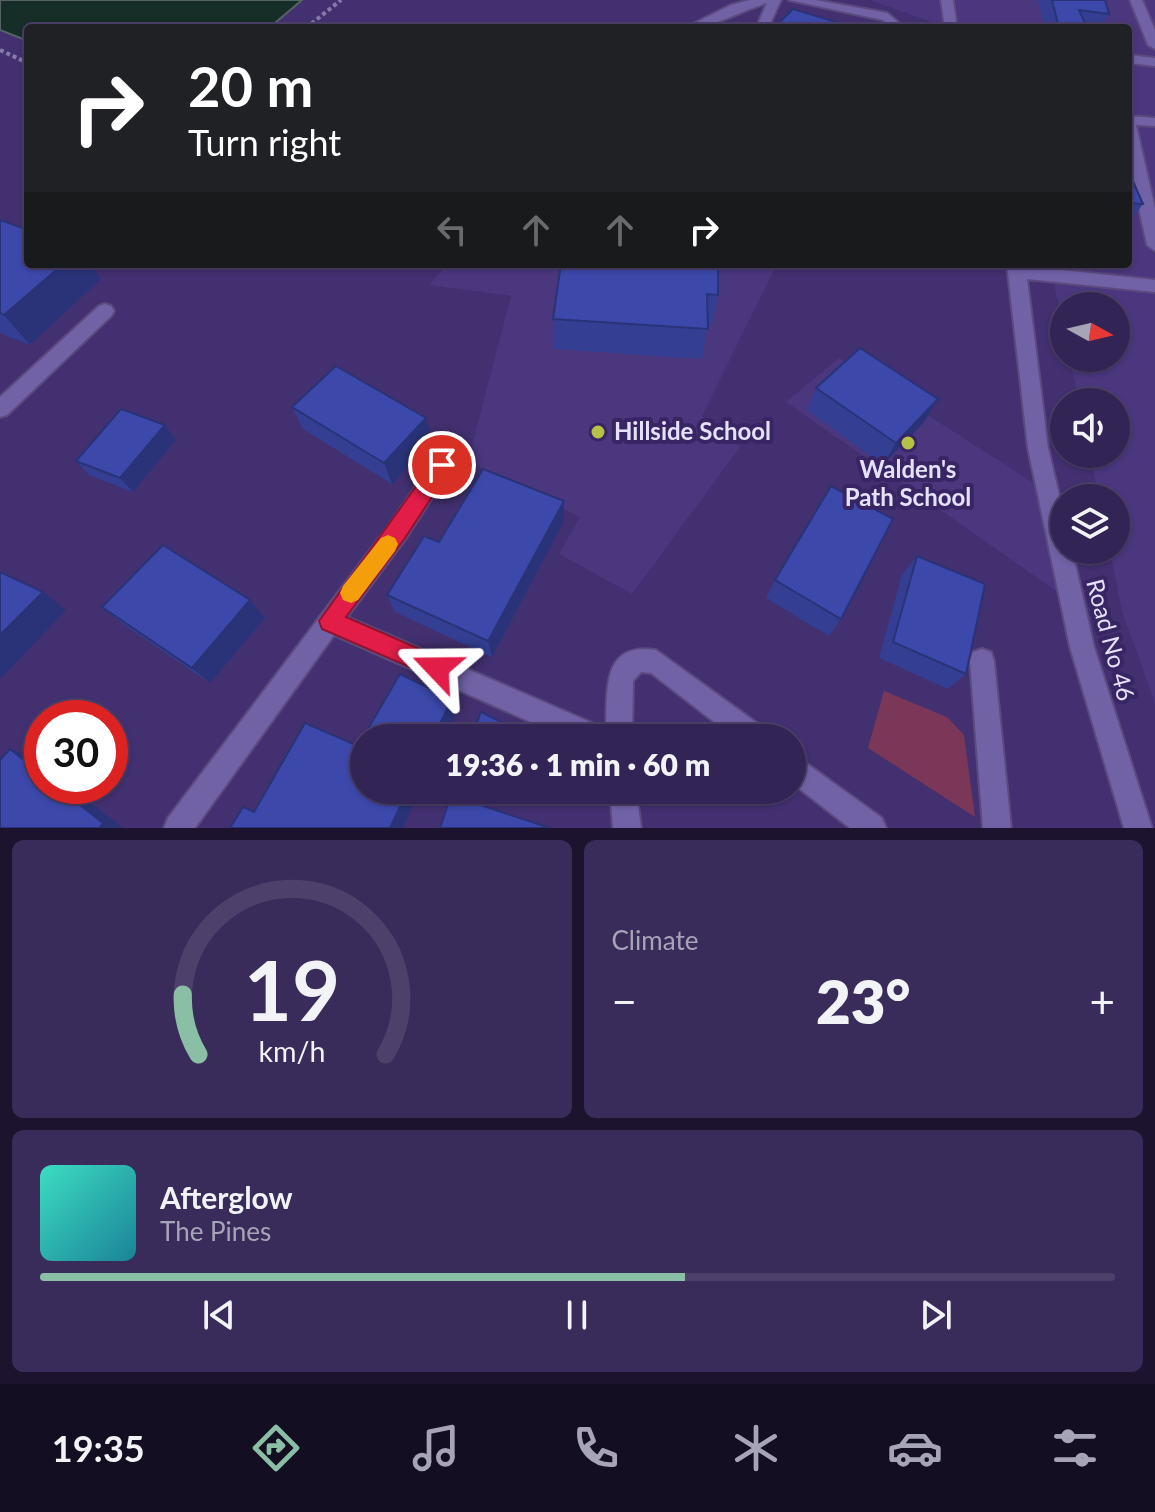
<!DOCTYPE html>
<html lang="en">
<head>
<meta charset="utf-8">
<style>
  :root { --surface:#322454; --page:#3a2c5a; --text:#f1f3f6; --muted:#a8a4b8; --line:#4d416b; --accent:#8abfa5 }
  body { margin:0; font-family:Lato,sans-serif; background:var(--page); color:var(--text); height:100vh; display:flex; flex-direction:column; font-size:30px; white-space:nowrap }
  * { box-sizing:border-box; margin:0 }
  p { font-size:26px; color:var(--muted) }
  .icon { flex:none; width:44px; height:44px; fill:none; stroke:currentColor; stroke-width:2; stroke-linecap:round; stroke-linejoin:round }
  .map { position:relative; height:828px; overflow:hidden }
  .sheet { display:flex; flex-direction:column; gap:12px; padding:12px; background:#1c142e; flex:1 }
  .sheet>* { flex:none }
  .hud { position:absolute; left:24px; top:24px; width:1108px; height:244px; border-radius:8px; box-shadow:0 2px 6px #0004,0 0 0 2px var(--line); background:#202124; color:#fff; overflow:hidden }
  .needle { width:52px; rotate:98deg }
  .buttons { position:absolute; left:1050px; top:292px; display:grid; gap:16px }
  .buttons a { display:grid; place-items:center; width:80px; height:80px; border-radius:50%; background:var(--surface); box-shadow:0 2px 6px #0004,0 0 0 2px var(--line); font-size:40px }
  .speed { position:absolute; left:24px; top:700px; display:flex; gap:16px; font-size:40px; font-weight:700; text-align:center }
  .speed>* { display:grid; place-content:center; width:104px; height:104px; border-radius:50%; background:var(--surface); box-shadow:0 2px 6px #0004,0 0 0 2px var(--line); line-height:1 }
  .speed .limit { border:12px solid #d22; background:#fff; color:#111 }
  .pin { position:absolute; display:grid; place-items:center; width:68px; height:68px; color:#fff; margin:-34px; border:4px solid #fff; border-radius:50%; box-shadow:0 2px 8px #0007 }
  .me { position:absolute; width:88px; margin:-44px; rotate:293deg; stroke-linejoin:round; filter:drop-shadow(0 0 6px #0008) }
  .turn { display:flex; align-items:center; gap:28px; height:168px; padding:0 32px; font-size:36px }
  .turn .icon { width:104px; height:104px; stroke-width:2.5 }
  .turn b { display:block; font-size:56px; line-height:68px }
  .lanes { display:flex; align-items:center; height:76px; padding:0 32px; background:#0003; justify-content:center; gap:40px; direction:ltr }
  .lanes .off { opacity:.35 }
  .big { font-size:60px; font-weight:800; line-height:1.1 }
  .sheet .widget { flex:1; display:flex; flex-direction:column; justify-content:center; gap:12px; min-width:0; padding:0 28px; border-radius:12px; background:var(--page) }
  .sheet .dial { align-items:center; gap:0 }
  .dial svg { height:208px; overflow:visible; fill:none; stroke:var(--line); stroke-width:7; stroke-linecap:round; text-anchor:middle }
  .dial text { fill:var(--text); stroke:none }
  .song { display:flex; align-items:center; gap:24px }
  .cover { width:96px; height:96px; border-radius:12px; background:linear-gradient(135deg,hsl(170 70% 55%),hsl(190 70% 35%)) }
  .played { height:8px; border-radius:4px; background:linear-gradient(90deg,var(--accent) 60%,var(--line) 60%) }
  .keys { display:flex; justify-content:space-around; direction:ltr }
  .heat { display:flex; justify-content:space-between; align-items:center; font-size:44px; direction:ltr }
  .sheet .tiles { flex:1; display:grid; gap:12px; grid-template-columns:1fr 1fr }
  .widget:last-child { grid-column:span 2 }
  .trip { position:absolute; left:350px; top:724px; width:456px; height:80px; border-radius:40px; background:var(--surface); box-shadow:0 2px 6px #0004,0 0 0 2px var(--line); font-weight:800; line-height:80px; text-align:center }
  .dock { display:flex; height:128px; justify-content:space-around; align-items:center; background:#140e22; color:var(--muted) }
  .dock .icon { width:56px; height:56px }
  .dock .on { color:var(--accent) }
  .dock b { font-size:36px; color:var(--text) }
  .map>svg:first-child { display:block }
  .built { fill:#4a377e }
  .green { fill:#7b3757 }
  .water { fill:#172d27; stroke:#556366; stroke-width:2 }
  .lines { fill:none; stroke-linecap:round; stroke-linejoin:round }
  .minor-casing { stroke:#5a4a7e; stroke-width:4 }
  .path { stroke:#867aa9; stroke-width:4; stroke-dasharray:4 3; stroke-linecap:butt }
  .minor { fill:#7162a6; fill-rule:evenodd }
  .wall { fill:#343f93 }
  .shaded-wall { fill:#2a3378 }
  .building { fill:#3c49ab; stroke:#2a3378; stroke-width:2 }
  .route { fill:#e11d48; stroke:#92132f; stroke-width:2 }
  .slow { fill:#f59e0b }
  .poi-dot { fill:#b8c147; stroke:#382564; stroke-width:3 }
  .labels { text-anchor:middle; stroke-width:8; stroke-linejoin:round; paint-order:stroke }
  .poi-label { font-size:24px; font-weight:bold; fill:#e5e1f9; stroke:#382564; text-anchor:start }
  .street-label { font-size:24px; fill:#e5e1f9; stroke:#382564 }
</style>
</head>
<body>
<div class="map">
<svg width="1155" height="828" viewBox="0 0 1155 828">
  <rect width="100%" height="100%" fill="#423070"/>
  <path class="built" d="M870 0H1155V703L1122 611 1110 550H1116V498H1099L1090 454H1116V402H1079L1070 358H1116V306H1064V328L1049 264H1128V28H941L937 24Z
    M448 264H777L702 416 740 447 632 594 559 554 580 517 468 461 511 296 429 285Z
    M839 358 1035 484 1059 593 786 402Z"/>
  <path class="green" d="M884 691 947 717 964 735 975 817 868 748Z"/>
  <path class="water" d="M0 0H302L269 28H28V41L0 30Z"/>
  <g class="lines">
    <defs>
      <path id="minor" d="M750 0H781L768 28H756L767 3C740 11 713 28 685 28L731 5Z
        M789 0H815L887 13 905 28H891L883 20Z
        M941 0H953L957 28H945Z
        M1130 0H1142L1155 30V49L1148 45Z
        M1128 55 1155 58V66L1128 63Z
        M1128 116 1155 118V126L1136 125 1155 208V251L1147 245 1128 158Z
        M1007 264 1155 280V292L1027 279 1048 448 1064 516V550H1072L1094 647 1152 828H1124L1070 647 1028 448Z
        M105 304 111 306 114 311 111 316 7 415 0 417V397L99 306Z
        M442 456 449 459 452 465 449 471 406 538 347 617 606 729C608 690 601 642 656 650L765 729 769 738H735L651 673 641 672 633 681 632 738H567L334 635 195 828H164L168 818 390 524 435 459Z
        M982 649 991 652 994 661 1011 828H983L970 661 973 652Z
        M792 753 882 818 886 828H850L792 783Z
        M610 790H636L641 828H613Z"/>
    </defs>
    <use href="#minor" class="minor-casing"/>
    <path class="path" d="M306 28 341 0
      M0 50 28 63"/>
    <use href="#minor" class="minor"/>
  </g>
  <path class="wall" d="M1038 0H1105L1109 14 1101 28H1045Z
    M1128 170 1143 204 1128 225Z
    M0 220 101 279 30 345 0 333Z
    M561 264 718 295 712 325 708 324 702 359 554 349 553 319Z
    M816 388 924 422 883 465 807 410Z
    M292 407 426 418 432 440 392 484 303 429Z
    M165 425 176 440 133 492 89 475 76 461Z
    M564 521 492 657 395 612 387 595 439 542Z
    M917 556 966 674 948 689 879 658 902 575Z
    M775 580 841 619 829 636 766 598Z
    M250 600 265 618 210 683 123 624 102 607Z"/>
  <path class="shaded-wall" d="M63 264H91L101 279 30 345 4 315Z
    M938 399 924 422 883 465 896 443Z
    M426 418 432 440 392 484 384 463Z
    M165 425 176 440 133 492 120 478Z
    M564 501V521L492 657 488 641Z
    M43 592 66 610 0 679V635Z
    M250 600 265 618 210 683 192 668Z
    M452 699 457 712 445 738H433Z
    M513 728 516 738H508Z
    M10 749 38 761 42 765V775Z
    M56 786H69L123 828H99Z
    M408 790H420L403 828H390Z
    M483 790H493L482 813 477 804Z"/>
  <path class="building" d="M1052 0H1105L1109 14 1079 10 1087 28H1059Z
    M793 9 856 28H774Z
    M1128 170 1143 204 1128 203Z
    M0 220 28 230V264H63L4 315 0 313Z
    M561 264H718V295L707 294 708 329 553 319Z
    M860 348 938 399 896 443 816 388Z
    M336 366 426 418 384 463 292 407Z
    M121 409 165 425 120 478 76 461Z
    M483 469 564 501 488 641 387 595 424 536 439 542Z
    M831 486 893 519 841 619 775 580Z
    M163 545 250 600 192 668 102 607Z
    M917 556 985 584 966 674 893 642Z
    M0 572 43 592 0 635Z
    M400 674 452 699 433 738H364V790H408L390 828H230L243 807 254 812 305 723 358 746Z
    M481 712 513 728 508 738H471Z
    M10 749 42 775V786H56L103 823 99 828H0V760Z
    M453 790H483L477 804 550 828H440Z"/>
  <path class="route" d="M442 457 449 460 452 465 449 471 405 538 346 617 445 660 448 668 445 676 437 679 322 629 319 621 435 460Z"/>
  <path class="slow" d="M388 535 395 538 398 544 395 551 358 600 351 603 343 600 340 593 343 586 381 538Z"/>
  <g class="poi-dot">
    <circle cx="598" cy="432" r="8"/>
    <circle cx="908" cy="443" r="8"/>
  </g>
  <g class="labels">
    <g class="poi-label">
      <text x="614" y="440">Hillside School</text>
      <text x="908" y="478" text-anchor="middle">Walden's<tspan x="908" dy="28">Path School</tspan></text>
    </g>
    <g class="street-label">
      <text transform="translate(1110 640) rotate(75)" y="8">Road No 46</text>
    </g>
  </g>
</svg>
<div class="buttons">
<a><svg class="needle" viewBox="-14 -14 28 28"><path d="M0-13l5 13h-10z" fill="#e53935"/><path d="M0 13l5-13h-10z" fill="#a8a4b8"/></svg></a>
<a><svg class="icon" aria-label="sound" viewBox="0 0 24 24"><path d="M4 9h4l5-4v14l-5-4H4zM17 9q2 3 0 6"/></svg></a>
<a><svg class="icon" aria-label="layers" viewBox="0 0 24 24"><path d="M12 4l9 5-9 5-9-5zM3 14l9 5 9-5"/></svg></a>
</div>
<div class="speed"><div class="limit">30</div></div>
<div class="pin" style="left:442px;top:465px;background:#d93025"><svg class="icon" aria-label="arrive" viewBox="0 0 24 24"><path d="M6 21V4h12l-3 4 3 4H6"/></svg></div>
<svg class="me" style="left:437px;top:668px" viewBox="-20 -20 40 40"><path d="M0-17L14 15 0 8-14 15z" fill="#e11d48" stroke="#fff" stroke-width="4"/></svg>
<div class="trip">19:36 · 1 min · 60 m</div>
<div class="hud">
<div class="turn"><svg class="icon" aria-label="right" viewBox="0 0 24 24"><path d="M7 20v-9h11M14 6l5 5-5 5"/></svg><div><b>20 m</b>Turn right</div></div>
<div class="lanes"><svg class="icon off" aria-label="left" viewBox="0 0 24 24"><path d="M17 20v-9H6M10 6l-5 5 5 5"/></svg><svg class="icon off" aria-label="ahead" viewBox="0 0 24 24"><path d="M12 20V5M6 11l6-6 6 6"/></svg><svg class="icon off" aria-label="ahead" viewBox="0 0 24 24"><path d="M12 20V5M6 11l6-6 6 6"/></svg><svg class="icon" aria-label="right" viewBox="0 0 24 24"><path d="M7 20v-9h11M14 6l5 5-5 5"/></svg></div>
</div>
</div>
<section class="sheet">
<div class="tiles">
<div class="widget dial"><svg viewBox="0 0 100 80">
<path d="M14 69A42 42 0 1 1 86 69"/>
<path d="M14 69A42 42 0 0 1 8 46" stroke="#8abfa5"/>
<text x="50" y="56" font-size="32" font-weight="700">19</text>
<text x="50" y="72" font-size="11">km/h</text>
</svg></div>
<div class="widget"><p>Climate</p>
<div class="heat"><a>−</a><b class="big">23°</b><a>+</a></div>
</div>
<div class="widget">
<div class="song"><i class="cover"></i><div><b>Afterglow</b><p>The Pines</p></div></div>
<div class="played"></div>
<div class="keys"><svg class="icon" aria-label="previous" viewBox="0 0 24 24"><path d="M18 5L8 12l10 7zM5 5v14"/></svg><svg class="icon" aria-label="pause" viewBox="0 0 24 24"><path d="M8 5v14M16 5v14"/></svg><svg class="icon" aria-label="next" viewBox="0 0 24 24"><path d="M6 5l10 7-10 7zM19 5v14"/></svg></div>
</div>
</div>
</section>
<nav class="dock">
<b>19:35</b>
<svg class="icon on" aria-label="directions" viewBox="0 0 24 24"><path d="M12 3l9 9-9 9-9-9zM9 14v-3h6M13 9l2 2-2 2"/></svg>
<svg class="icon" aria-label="music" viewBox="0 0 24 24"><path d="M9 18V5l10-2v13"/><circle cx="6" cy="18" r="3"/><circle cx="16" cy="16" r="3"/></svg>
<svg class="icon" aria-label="phone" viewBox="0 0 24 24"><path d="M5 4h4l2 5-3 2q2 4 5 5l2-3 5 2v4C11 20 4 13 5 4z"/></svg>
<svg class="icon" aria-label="climate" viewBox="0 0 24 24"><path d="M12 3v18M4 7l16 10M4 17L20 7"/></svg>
<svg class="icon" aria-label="car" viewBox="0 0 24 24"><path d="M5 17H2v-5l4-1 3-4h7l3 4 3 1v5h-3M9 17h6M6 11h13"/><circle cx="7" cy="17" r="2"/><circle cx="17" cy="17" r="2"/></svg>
<svg class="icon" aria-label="filters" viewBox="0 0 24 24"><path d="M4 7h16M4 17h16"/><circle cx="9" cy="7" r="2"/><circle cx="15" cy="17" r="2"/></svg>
</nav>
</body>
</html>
